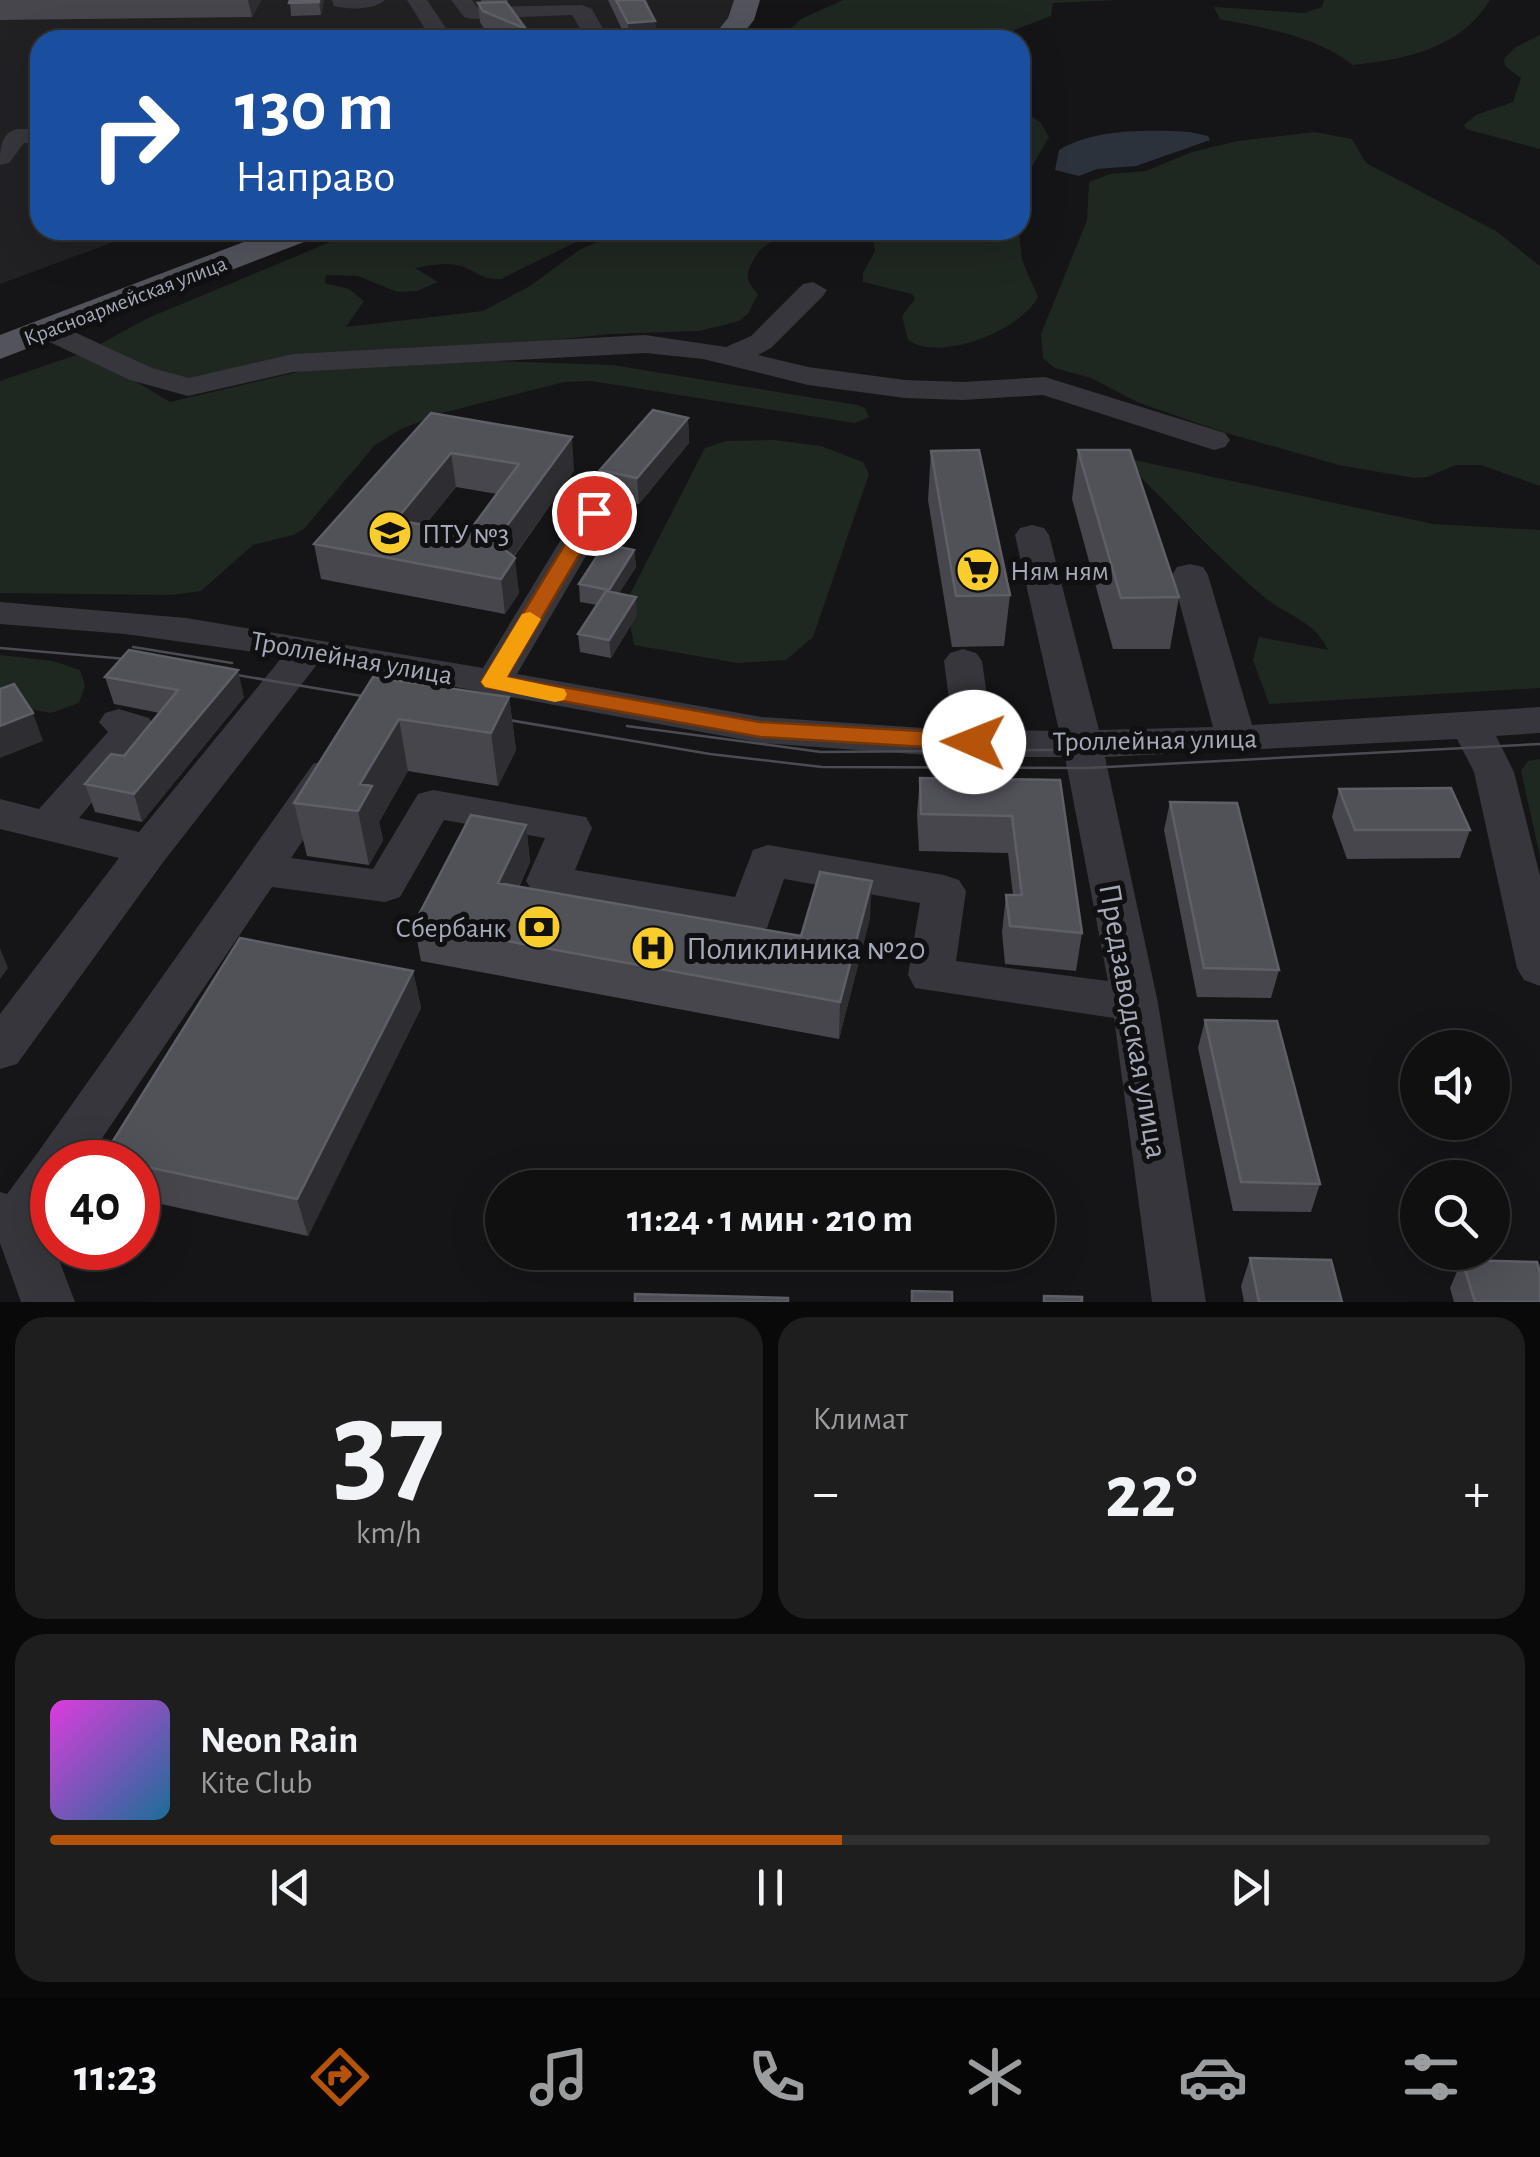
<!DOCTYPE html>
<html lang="ru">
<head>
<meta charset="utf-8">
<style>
  :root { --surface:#101011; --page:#1e1e1f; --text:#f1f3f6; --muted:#9c9d9f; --line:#303031; --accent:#b45309 }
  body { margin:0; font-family:"Alegreya Sans",sans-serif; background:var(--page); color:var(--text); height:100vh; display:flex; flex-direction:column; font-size:38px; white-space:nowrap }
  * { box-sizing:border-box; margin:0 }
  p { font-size:32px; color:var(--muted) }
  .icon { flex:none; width:55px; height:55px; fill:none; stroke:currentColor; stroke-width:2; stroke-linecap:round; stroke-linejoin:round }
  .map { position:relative; height:1302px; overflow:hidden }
  .panel { display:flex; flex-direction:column; gap:15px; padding:15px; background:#090909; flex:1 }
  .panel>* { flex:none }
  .guide { position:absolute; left:30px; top:30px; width:1000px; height:210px; border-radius:30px; box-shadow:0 10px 40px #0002,0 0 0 2px var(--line); background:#1a4fa0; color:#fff; overflow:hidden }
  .tools { position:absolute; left:1400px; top:1030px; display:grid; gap:20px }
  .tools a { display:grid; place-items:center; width:110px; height:110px; border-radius:50%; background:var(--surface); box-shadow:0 10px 40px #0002,0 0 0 2px var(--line); font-size:50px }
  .speed { position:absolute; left:30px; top:1140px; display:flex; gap:20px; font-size:50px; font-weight:700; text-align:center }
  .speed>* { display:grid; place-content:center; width:130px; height:130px; border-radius:50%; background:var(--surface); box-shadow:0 10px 40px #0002,0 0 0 2px var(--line); line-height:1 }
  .speed .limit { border:15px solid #d22; background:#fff; color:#111 }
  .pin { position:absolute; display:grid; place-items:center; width:85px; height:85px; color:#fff; margin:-42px; border:5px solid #fff; border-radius:50%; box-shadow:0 2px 10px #0007 }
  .me { position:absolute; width:110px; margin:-55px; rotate:271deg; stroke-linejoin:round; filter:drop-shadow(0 0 8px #0008) }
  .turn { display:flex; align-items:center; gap:35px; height:210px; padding:0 40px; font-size:45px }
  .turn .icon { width:130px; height:130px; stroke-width:2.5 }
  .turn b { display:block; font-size:70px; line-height:85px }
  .big { font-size:75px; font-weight:700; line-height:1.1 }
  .panel .widget { flex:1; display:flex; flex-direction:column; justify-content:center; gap:15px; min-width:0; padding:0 35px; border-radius:30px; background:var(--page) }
  .panel .dial { align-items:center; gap:0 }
  .dial b { font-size:130px; line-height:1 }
  .song { display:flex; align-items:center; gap:30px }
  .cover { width:120px; height:120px; border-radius:15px; background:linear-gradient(135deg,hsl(300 70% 55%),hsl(200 70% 35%)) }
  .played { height:10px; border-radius:5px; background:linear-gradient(90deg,var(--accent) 55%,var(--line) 55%) }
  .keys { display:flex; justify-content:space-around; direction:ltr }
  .heat { display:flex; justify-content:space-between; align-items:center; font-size:55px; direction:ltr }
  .panel .tiles { flex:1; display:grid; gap:15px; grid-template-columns:1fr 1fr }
  .widget:last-child { grid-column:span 2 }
  .trip { position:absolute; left:485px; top:1170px; width:570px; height:100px; border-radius:50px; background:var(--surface); box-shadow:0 10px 40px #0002,0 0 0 2px var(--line); font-weight:700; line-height:100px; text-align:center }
  .tabs { display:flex; height:160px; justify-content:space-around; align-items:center; background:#060607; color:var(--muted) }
  .tabs .icon { width:70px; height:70px }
  .tabs .on { color:var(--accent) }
  .tabs b { font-size:45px; color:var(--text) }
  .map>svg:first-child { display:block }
  .built { fill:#212124 }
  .green { fill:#1f2721 }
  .water { fill:#2b323c }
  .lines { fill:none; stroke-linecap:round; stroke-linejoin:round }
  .minor { fill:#36363c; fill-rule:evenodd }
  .major { fill:#52535b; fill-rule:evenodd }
  .tram { stroke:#4b4c53; stroke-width:2.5 }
  .wall { fill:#46464c; fill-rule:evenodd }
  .shaded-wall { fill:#2e2e32 }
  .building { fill:#515158; stroke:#5e5f67; stroke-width:2.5; fill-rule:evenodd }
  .route { fill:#b45309; stroke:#753606; stroke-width:2.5 }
  .slow { fill:#f59e0b }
  .labels { text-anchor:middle; stroke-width:10; stroke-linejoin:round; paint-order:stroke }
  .far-street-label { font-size:22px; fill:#a6aab8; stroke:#101012 }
  .poi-label { font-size:28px; fill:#a6aab8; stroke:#101012; text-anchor:start }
  .street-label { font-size:28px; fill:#a6aab8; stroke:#101012 }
  .near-poi-label { font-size:32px; fill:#a6aab8; stroke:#101012; text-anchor:start }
  .near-street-label { font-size:32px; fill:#a6aab8; stroke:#101012 }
</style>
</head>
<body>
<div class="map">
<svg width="1540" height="1302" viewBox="0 0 1540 1302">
  <rect width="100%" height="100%" fill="#151517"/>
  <path class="built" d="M0 0H734L726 22 717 32 691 40H40V230H146L0 284Z"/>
  <path class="green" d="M843 0H1120L1053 3 1051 16 1014 30 1015 40H766L783 36 801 19Z
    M1324 0H1490C1460 49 1406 59 1353 65 1314 35 1267 29 1220 19L1214 7 1304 13 1322 7Z
    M1540 35V149L1466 129 1464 125 1476 115 1513 102 1521 78 1505 66 1504 59 1516 47Z
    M1020 109 1040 122 1049 137 1030 170 1020 175Z
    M1314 132 1352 139 1366 163 1496 231 1540 266V486L1481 465H1456L1427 477 1414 478 1339 465 1223 432 1137 402 1091 378 1055 368 1043 358 1041 334 1087 220 1089 182 1110 174 1146 171 1192 152 1238 141Z
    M359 230H600L501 279C483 280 479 273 464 267 450 261 430 265 415 268L438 282 417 291 397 292 358 276 326 275 325 283 349 289 364 301 346 327 483 311 530 286 579 250 624 230H1019L1022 260 1038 297C1021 330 941 363 908 340L902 316 915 299 912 294 863 282V273L875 251 872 236C837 230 773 223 754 259 745 275 745 280 758 294L748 314 739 321 699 331 610 334 197 379 170 377 100 344 148 318Z
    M76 355 96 358 170 402 302 371 494 361 613 365 857 405 865 408 869 417 855 423 591 381 564 382 442 413 401 429 375 445 304 529 293 535 253 545 201 591 171 595 0 593V381Z
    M773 440 821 446 863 462 869 474 813 637 786 660 737 663 634 645 626 602 705 448 726 441Z
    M1120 457 1433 524 1540 530V688L1269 704 1253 660 1259 637 1328 650C1315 621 1287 616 1264 597 1214 555 1168 503 1120 457Z
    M0 655 53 661 80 670 85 686 79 703 51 713 0 704Z
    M1540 759V856L1521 771 1528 761Z"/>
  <path class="water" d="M1190 132 1208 136 1210 140 1136 166 1097 169 1079 176 1055 170 1059 150C1097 128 1148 130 1190 132Z"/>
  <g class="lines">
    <path class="minor" d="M332 0H385C374 10 348 10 334 6Z
      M407 0H427L454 40H432Z
      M451 0H472L477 7 582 5 592 9 609 40H587L572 15 471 19 464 17Z
      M17 129H40V143H24L9 163 0 165C0 149 0 134 17 129Z
      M813 282 827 290 823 296 771 348 758 355 808 367 905 380 963 382 1045 377 1225 433 1230 440 1225 447 1214 450 1043 395 963 400 905 398 808 385 703 359 645 353 293 372 188 396 130 380 37 336 32 330 37 324H57L152 368 189 378 293 354 645 335 726 347 751 336 803 284Z
      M594 503 606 506 611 513 517 674 762 717 953 730 944 661 950 653 963 649 976 653 982 661 992 730 1059 731 1015 535 1020 528 1032 525 1044 528 1049 535 1099 730 1213 727 1172 575 1177 567 1190 564 1203 567 1208 575 1252 725 1540 707V733L1496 736 1514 772 1540 876V986L1524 980 1517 968 1474 772 1457 739 1105 757 1158 1003 1206 1302H1152L1114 1018 915 988 908 975 920 903 784 879 767 928 751 933 533 892 526 881 545 838 444 820 400 897 385 902 272 887 86 1162H52V1213L45 1223 75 1302H21L0 1243V1192L7 1194 36 1155 313 764 327 760 341 764 347 774 291 858 373 869 418 794 433 790 586 817 592 828 575 870 735 897 753 850 768 845 944 875 959 880 966 891 956 961 1108 981 1065 757H954L762 743 319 662 164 861 17 1064 0 1069V1014L119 858 0 829V799L39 809 108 732 99 722 105 713 119 709 149 718 155 727 79 818 139 832 283 656 125 634 0 624V602L186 618 483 668 577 513 582 506Z"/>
    <path class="major" d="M734 0H760L754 20 738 40H710L728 18Z
      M275 230H322L317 237 0 359V335Z"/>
    <path class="tram" d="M133 647 232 663
      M0 648 149 661
      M213 671 386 700
      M485 716 710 754 822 767 1088 768 1540 744
      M627 726 821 752 1165 749"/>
  </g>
  <path class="wall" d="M0 0H261L252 17 0 20Z
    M290 0H324L321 15 291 16Z
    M481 0H508L506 3 526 29 527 40H507L485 30 480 22 478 3H481Z
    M608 0H646L655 21 656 40H627Z
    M431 413 574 471 514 557 519 593 505 614 321 579 314 544ZM456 487 497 494 468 533 425 525Z
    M688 418 689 443 639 504 602 496 600 470Z
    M1078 450 1179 597 1170 649H1113L1072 499Z
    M931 451 1010 595 1004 646 952 647 928 500Z
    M634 550 636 567 619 593 637 615 611 658 580 652 578 634 597 605 580 602 579 584Z
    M105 677 244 697 142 822 95 812 85 784 124 756 160 713 114 704Z
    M373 677 509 697 516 750 498 786 408 771 379 822 383 840 369 865 307 856 294 803Z
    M920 778 1060 780 1082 933 1076 971 1005 964 1002 932 1006 895H1013L1008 853 919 851 917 814Z
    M1339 789 1470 830 1460 858 1347 859 1332 817Z
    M1170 802 1279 970 1271 998 1197 997 1164 830Z
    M526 825 530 862 519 887 801 936 870 918 839 1039 421 961 414 924Z
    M413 971 421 1008 308 1236 138 1199V1162H106L103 1157Z
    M1205 1020 1320 1184 1311 1212 1233 1211 1198 1048Z
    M1250 1258 1342 1302H1244L1241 1286Z
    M1462 1260 1540 1302H1454L1450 1288Z"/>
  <path class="shaded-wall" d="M248 0H261L252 17Z
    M319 0H324L321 15 319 2Z
    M655 21 656 40H628V23Z
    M688 418 689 443 639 504 637 478Z
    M572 437 574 471 499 577 495 542Z
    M451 453 456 487 402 555 396 520Z
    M634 550 636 567 610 608 609 590Z
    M515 558 519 593 505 614 501 579Z
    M636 597 637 615 611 658 609 640Z
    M238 670 244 697 142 822 134 794Z
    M509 697 516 750 498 786 491 733Z
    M33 713 43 741 0 758V726Z
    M399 719 408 771 379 822 383 840 369 865 358 811 360 784Z
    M526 825 530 862 503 920 498 883Z
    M872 881 870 918 839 1039 840 1002Z
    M0 948 8 968 0 979Z
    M413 971 421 1008 308 1236 297 1199Z"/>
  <path class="building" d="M290 0H319V2L289 3Z
    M616 0H644L655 21 628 23Z
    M506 2 526 29 483 11 478 3Z
    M653 410 688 418 637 478 600 470Z
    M431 413 572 437 495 542 515 558 501 579 314 544ZM451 453 519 464 468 533 396 520Z
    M979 450 1010 595 956 596 931 451Z
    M1078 450H1130L1179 597 1121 598Z
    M605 544 634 550 609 590 579 584Z
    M606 591 636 597 609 640 578 634Z
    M129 650 238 670 134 794 85 784 111 754 124 756 178 690 105 677Z
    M373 677 509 697 491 733 399 719 360 784 372 786 358 811 294 803Z
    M14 684 33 713 0 726V689Z
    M920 778 1060 780 1082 933 1010 926 1006 895H1022L1012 816 921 814Z
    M1451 788 1470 830H1355L1339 789Z
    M1170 802 1237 803 1279 970 1204 968Z
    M471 815 526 825 498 883 801 936 820 872 872 881 840 1002 414 924Z
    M240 938 413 971 297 1199 138 1165V1162H128L103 1157Z
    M1205 1020 1277 1021 1320 1184 1241 1182Z
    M1250 1258 1331 1260 1342 1302H1259Z
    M1462 1260 1537 1262 1540 1272V1302H1475Z
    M912 1291 952 1292V1302H912Z
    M635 1294 788 1298V1302H635Z
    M1044 1296 1082 1297V1302H1044Z"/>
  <path class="route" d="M594 507 604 513 507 677 760 722 974 734 987 742 974 750 760 737 485 687 481 682 584 513Z"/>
  <path class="slow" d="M530 612 541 619 507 677 564 689 567 694 564 700 555 702 485 687 481 682 522 614Z"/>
  <defs>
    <symbol id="university-disc" viewBox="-11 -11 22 22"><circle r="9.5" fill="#f9ce2c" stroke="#101012"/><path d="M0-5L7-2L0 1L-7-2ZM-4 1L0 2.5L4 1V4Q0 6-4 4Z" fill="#111"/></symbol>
    <symbol id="supermarket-disc" viewBox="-11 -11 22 22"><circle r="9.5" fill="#f9ce2c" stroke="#101012"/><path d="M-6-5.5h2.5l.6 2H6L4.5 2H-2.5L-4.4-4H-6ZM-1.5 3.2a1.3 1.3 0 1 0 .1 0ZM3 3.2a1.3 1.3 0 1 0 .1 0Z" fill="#111"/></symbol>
    <symbol id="bank-disc" viewBox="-11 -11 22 22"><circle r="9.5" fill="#f9ce2c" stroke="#101012"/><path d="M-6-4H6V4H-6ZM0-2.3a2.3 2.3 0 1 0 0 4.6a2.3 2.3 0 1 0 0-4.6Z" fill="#111"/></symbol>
    <symbol id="hospital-disc" viewBox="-11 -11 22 22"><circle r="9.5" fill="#f9ce2c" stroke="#101012"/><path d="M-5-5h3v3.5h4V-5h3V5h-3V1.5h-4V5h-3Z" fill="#111"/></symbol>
  </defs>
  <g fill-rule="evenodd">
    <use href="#university-disc" x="365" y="508" width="50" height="50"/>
    <use href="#supermarket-disc" x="953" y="545" width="50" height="50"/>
    <use href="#bank-disc" x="514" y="902" width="50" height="50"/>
    <use href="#hospital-disc" x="628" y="923" width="50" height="50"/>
  </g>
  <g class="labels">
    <g class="far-street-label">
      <text transform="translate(125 300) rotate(-21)" y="8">Красноармейская улица</text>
    </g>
    <g class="poi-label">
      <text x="422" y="543">ПТУ №3</text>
      <text x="1010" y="580">Ням ням</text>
      <text x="506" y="937" text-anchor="end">Сбербанк</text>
    </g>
    <g class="street-label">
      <text transform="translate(352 657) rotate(10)" y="10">Троллейная улица</text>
      <text transform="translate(1155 739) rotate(-1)" y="10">Троллейная улица</text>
    </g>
    <g class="near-poi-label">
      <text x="686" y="959">Поликлиника №20</text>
    </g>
    <g class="near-street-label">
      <text transform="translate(1134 1021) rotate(80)" y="11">Предзаводская улица</text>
    </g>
  </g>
</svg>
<div class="tools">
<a><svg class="icon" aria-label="sound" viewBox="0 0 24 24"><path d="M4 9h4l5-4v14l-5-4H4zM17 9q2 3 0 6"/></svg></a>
<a><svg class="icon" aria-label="search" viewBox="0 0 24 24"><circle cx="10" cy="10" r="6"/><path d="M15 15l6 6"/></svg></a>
</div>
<div class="speed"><div class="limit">40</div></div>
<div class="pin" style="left:594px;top:513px;background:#d93025"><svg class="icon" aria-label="arrive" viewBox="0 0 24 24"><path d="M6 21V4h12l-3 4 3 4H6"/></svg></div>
<svg class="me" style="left:974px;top:742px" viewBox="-20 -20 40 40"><circle r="19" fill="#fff"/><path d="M0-13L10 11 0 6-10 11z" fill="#b45309"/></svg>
<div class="trip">11:24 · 1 мин · 210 m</div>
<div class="guide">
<div class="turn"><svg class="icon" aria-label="right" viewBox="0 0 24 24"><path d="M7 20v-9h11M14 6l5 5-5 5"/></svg><div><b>130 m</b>Направо</div></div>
</div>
</div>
<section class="panel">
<div class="tiles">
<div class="widget dial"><b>37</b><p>km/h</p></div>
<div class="widget"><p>Климат</p>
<div class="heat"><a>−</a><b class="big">22°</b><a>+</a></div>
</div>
<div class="widget">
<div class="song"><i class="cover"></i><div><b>Neon Rain</b><p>Kite Club</p></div></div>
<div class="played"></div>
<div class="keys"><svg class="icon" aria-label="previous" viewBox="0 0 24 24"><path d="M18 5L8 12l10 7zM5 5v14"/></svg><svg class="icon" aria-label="pause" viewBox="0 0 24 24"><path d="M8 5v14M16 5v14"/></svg><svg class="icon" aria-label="next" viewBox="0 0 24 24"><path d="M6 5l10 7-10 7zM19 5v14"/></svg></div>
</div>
</div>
</section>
<nav class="tabs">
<b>11:23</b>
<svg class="icon on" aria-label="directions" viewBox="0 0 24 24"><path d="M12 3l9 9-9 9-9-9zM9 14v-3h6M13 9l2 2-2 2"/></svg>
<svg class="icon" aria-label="music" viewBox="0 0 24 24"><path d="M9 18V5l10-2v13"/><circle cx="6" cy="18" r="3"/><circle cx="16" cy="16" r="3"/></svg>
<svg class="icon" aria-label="phone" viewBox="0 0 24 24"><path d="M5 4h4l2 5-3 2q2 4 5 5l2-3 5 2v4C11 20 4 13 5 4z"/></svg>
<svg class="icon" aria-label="climate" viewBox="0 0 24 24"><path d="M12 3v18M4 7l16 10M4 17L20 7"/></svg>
<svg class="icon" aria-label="car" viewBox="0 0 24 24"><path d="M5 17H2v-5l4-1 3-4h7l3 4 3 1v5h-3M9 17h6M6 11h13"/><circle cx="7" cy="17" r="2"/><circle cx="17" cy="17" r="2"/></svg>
<svg class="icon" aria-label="filters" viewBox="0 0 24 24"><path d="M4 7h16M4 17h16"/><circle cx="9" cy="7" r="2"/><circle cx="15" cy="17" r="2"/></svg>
</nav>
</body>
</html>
